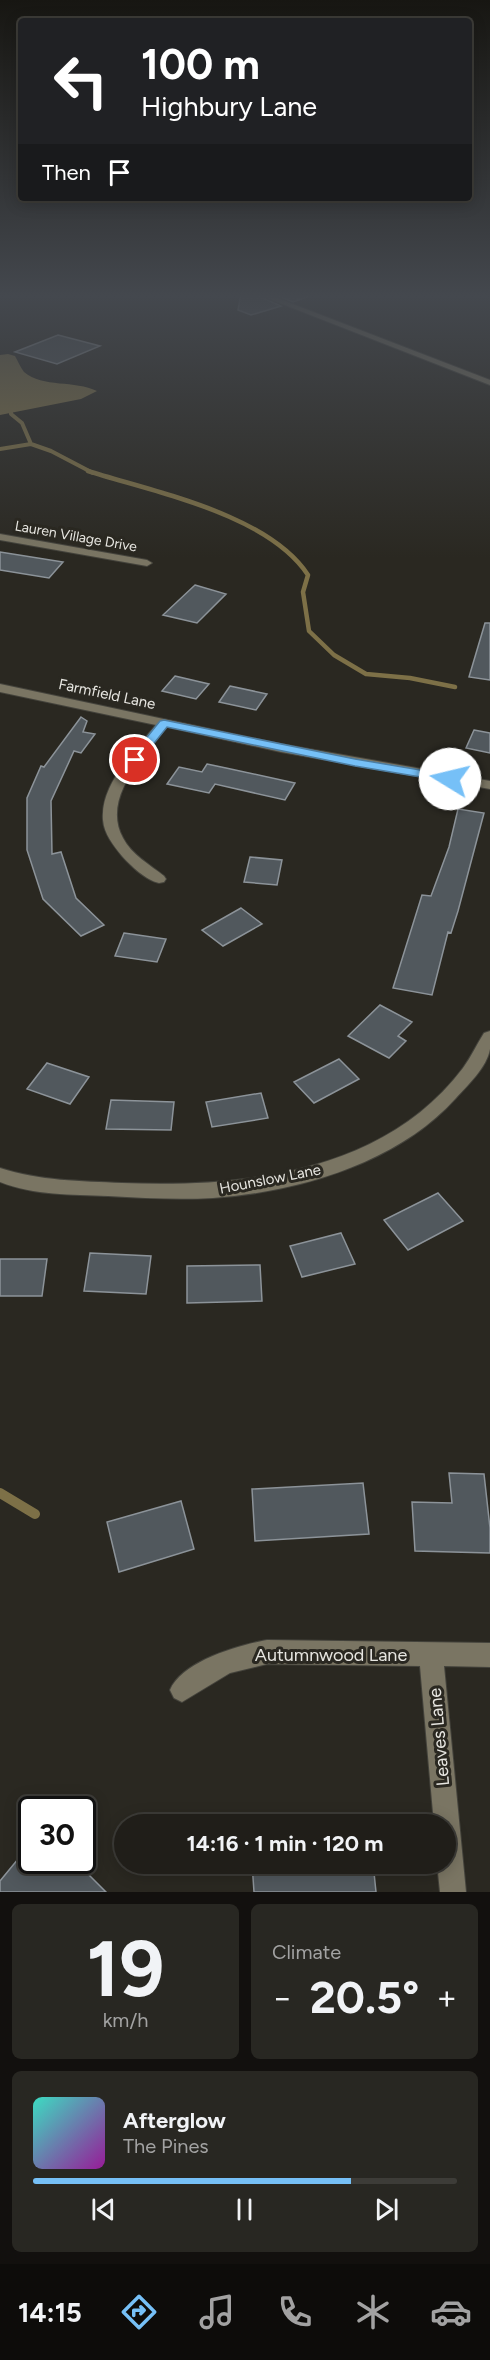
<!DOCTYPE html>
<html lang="en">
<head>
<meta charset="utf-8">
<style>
  :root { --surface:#201e19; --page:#282722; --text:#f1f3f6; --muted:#a2a2a2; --line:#3d3c38; --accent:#76c0f7 }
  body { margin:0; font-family:Figtree,sans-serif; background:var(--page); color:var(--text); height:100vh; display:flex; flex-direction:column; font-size:22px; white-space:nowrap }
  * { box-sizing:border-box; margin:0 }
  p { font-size:20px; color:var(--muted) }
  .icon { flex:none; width:33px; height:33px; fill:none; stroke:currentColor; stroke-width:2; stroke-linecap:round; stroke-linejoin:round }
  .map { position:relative; height:1892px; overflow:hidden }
  .panel { display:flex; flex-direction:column; gap:12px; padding:12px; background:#12100e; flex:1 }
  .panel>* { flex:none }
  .hud { position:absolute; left:18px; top:18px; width:454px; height:183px; border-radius:6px; box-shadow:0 3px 15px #0003,0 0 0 2px var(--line); background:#202124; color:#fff; overflow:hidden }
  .speed { position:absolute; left:18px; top:1796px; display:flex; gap:12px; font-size:30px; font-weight:700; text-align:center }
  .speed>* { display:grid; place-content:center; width:78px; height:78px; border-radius:50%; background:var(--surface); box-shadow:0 3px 15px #0003,0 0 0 2px var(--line); line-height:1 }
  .speed .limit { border:3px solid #111; border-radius:9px; background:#fff; color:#111 }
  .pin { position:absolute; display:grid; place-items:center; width:51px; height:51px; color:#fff; margin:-26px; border:3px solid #fff; border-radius:50%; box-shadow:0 2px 6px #0007 }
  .me { position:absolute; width:66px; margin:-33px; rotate:279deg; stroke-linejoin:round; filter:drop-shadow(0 0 4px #0008) }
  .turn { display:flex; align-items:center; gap:21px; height:126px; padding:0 24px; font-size:27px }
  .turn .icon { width:78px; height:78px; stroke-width:2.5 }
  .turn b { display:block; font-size:42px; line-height:51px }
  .then { display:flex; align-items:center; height:57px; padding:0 24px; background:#0003; gap:12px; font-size:22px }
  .big { font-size:45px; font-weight:700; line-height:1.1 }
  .panel .widget { flex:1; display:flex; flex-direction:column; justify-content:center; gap:9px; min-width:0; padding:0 21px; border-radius:9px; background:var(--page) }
  .panel .dial { align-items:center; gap:0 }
  .dial b { font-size:78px; line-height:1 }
  .song { display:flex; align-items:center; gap:18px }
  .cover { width:72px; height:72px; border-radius:9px; background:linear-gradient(135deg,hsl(170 70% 55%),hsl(300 70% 35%)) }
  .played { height:6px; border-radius:3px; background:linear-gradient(90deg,var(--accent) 75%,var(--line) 75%) }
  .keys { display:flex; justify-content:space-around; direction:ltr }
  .heat { display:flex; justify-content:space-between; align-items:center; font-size:33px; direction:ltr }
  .panel .tiles { flex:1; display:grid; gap:12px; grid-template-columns:1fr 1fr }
  .widget:last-child { grid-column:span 2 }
  .trip { position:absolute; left:114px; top:1814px; width:342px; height:60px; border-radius:30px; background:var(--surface); box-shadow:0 3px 15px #0003,0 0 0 2px var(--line); font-weight:700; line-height:60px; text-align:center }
  .tabs { display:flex; height:96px; justify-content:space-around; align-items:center; background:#0d0c0a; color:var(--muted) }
  .tabs .icon { width:42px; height:42px }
  .tabs .current { color:var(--accent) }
  .tabs b { font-size:27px; color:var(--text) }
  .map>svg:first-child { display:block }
  .water { fill:#7d7047 }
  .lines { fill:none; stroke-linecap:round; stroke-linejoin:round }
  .stream-far2 { stroke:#7d7047; stroke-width:4 }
  .stream-far1 { stroke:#7d7047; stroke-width:4.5 }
  .stream { stroke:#7d7047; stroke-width:10 }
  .building { fill:#51585d; stroke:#8c9399; stroke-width:1.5 }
  .minor-casing { stroke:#44433c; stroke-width:2 }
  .minor { fill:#7a7563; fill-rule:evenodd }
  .route { fill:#76c0f7; stroke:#4d7da1; stroke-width:1.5 }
  .labels { text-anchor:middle; stroke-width:6; stroke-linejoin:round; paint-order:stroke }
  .far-street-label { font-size:14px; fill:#e7e6e1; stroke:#2a2821 }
  .street-label { font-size:15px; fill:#e7e6e1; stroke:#2a2821 }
  .near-street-label { font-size:18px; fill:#e7e6e1; stroke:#2a2821 }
</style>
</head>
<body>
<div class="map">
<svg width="490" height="1892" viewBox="0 0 490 1892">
  <rect width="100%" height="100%" fill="#2a2821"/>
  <path class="water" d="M8 354 15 356C18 361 20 367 24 372 43 388 75 380 97 391L81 399 0 415V355Z"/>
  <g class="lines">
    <path class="stream-far2" d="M11 406V414L22 423 31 444
      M0 449 31 444 51 451 93 473"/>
    <path class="stream-far1" d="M88 471C154 492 268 514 308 575L303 592 309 631 334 655 366 674 410 678 455 687"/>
    <path class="stream" d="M0 1493 35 1514"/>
  </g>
  <path class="building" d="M241 293H252L281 306 251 315 238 310Z
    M271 293H307V297L293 302Z
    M58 335 100 346 57 364 15 352Z
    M0 552 63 562 49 578 0 570Z
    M195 585 226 594 197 623 163 615Z
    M485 623H490V680L469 677Z
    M175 676 209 684 196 699 162 691Z
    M230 686 267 694 256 710 219 702Z
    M81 717 87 721 83 732 95 734 81 753 74 751 51 801 52 854 61 852 76 898 104 925 81 936 43 899 27 850V798L41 766 44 767Z
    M474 730 490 733V753L466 748Z
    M207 764 226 768 295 783 285 800 215 784 209 793 167 784 179 767 202 772Z
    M458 809 484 813 458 911 451 933 448 932 432 995 393 988 422 895 431 896 449 847Z
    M250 857 282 860 277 885 244 882Z
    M241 908 262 924 223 946 202 930Z
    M124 933 166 939 157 962 115 956Z
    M380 1005 412 1022 398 1036 406 1041 389 1058 348 1036Z
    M339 1059 359 1079 314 1103 294 1082Z
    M47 1063 89 1077 70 1104 27 1089Z
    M261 1093 268 1118 212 1127 206 1102Z
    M111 1100 174 1102 171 1130 106 1129Z
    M438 1193 463 1221 408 1250 384 1220Z
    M341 1233 355 1264 302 1277 290 1246Z
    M90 1253 151 1256 146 1294 84 1291Z
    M0 1259H47L42 1296H0Z
    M260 1265 262 1301 187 1303V1266Z
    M449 1473 484 1474 490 1528V1553L415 1551 412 1502 452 1503Z
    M363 1483 369 1534 255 1541 252 1489Z
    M181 1501 194 1549 119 1572 107 1522Z
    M32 1842V1860H74L106 1892H0V1881Z
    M252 1863H373L376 1892H254Z"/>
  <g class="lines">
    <defs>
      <path id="minor" d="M254 293H264L490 380V385Z
        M0 534 147 560 152 563 147 566 0 540Z
        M0 684 281 744 490 781V789L281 752 167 727C144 756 101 798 123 838 131 854 150 865 164 876L166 879 164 882 159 883C146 880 131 866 122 856 114 846 104 834 103 820 100 784 135 751 156 725L0 692Z
        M490 1031C490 1037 490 1044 490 1049 487 1067 468 1085 456 1098 398 1163 298 1192 213 1198 178 1200 143 1198 108 1196 71 1194 35 1196 0 1182V1168C40 1181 80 1181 122 1183 243 1188 384 1173 463 1068 471 1057 477 1044 484 1033Z
        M267 1640 490 1643V1667L444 1666 466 1892H440L437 1863H446V1824H434L420 1666 267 1664 230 1673 182 1702 174 1698 170 1690C182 1661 239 1645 267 1640Z"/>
    </defs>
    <use href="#minor" class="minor-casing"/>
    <use href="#minor" class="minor"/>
  </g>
  <linearGradient id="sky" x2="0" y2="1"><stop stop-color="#171612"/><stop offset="0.53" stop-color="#44484e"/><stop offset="1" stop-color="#44484e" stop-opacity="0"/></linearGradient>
  <rect width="490" height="558" fill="url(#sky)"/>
  <path class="route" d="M164 720 355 759 450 775 456 779 450 782 355 766 167 727 139 762H131V757L160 721Z"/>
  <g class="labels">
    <g class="far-street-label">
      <text transform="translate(76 536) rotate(10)" y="5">Lauren Village Drive</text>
    </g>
    <g class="street-label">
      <text transform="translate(107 694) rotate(12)" y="5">Farmfield Lane</text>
      <text transform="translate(270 1179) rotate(-11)" y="5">Hounslow Lane</text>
    </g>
    <g class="near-street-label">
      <text x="331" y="1661">Autumnwood Lane</text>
      <text transform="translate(439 1737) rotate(-95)" y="6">Leaves Lane</text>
    </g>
  </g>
</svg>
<div class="speed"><div class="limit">30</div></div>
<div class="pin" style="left:135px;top:760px;background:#d93025"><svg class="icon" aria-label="arrive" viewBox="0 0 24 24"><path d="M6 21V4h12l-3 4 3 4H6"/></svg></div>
<svg class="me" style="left:450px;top:779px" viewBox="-20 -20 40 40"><circle r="19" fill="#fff"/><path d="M0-13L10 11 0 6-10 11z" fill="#76c0f7"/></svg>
<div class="trip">14:16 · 1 min · 120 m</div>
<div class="hud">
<div class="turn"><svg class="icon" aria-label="left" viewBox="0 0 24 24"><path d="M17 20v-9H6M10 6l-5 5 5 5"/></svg><div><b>100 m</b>Highbury Lane</div></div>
<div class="then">Then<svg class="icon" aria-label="arrive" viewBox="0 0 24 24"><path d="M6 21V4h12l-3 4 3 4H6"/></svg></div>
</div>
</div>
<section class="panel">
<div class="tiles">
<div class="widget dial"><b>19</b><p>km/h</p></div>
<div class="widget"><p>Climate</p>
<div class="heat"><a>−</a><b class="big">20.5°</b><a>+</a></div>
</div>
<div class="widget">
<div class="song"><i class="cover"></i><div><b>Afterglow</b><p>The Pines</p></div></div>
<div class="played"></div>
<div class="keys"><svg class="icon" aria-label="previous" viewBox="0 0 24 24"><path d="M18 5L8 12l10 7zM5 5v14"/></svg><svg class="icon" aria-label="pause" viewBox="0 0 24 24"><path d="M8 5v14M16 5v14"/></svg><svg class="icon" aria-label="next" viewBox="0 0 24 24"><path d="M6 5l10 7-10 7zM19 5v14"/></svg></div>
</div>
</div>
</section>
<nav class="tabs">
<b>14:15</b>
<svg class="icon current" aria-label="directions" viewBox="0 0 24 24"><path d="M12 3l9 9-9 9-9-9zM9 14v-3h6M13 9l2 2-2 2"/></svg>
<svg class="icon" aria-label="music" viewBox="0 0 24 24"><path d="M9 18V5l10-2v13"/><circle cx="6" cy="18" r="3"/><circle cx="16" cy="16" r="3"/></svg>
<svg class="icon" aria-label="phone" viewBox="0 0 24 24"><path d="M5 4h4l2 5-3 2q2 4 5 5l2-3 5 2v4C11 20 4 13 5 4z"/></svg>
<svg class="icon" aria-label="climate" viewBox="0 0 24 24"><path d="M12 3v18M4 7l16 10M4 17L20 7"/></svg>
<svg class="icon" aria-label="car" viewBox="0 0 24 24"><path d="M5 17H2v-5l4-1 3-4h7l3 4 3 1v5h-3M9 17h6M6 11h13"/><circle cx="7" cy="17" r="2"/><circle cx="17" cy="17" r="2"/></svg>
</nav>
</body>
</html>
